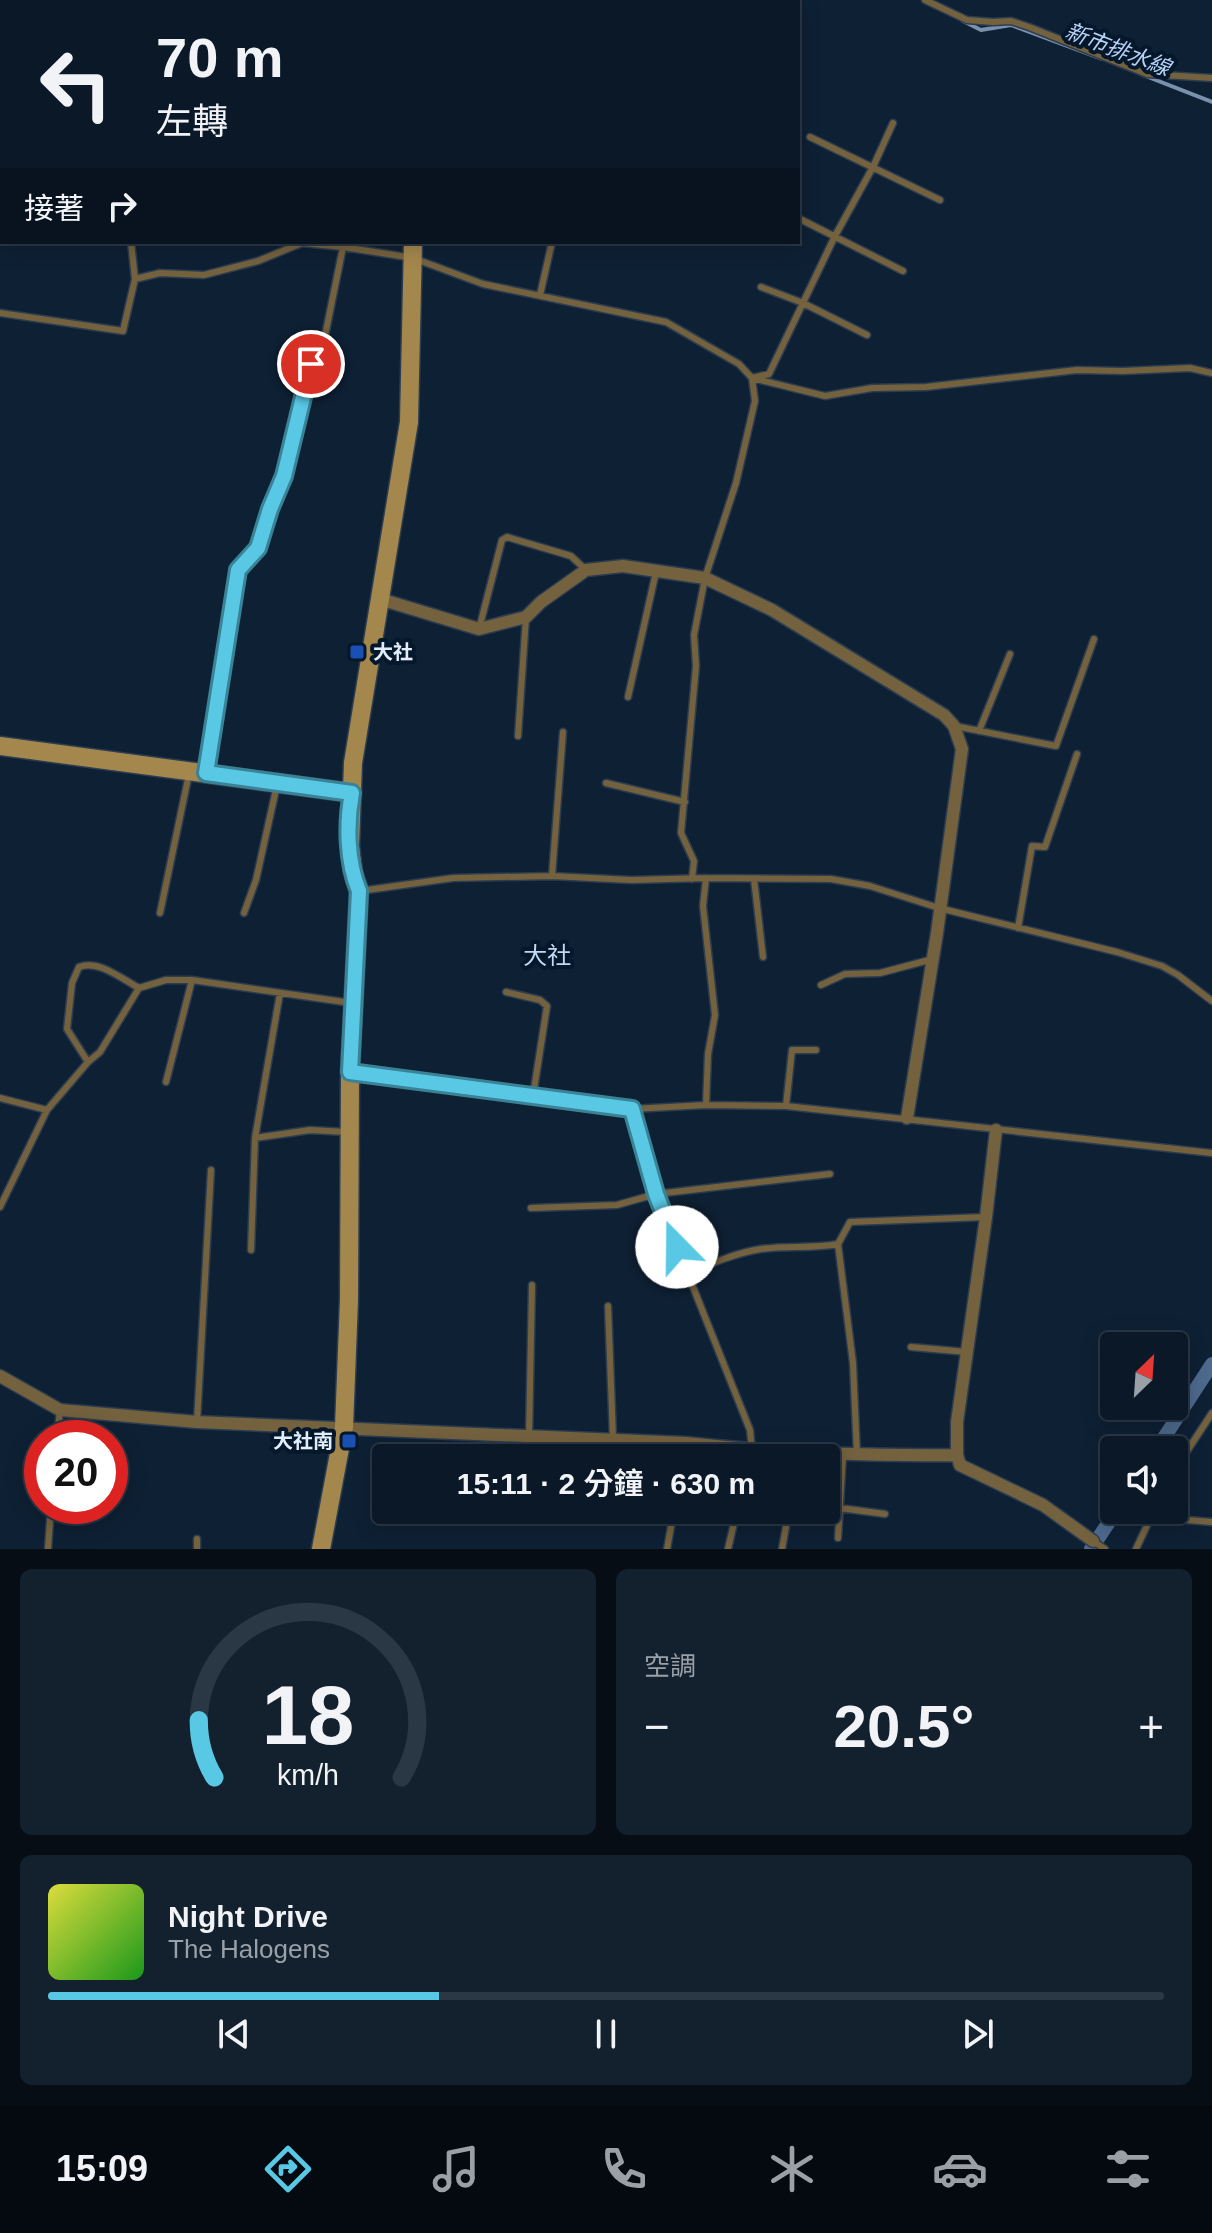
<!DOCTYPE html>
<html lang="zh-TW">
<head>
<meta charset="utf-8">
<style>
  :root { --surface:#0a1827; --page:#13212f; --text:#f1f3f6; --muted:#99a0a7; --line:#2a3744; --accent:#59c8e5 }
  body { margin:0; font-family:Arial,"Noto Sans TC",sans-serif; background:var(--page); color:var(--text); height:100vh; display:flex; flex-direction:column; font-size:30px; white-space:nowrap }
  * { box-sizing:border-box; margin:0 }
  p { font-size:26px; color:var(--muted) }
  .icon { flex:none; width:44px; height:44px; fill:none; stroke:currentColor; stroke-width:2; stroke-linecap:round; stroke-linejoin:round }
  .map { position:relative; height:1549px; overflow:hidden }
  .side { display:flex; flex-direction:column; gap:20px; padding:20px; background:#060d15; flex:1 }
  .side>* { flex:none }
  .hud { position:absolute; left:0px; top:0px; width:800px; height:244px; box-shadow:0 4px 20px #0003,0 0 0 2px var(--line); background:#0a1827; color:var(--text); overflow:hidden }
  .needle { width:52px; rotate:25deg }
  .buttons { position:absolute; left:1100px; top:1332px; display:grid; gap:16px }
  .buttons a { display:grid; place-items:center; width:88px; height:88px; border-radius:8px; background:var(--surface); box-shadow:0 4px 20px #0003,0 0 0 2px var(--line); font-size:40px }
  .speed { position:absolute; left:24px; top:1420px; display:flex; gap:16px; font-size:40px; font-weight:700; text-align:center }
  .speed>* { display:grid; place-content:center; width:104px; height:104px; border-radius:50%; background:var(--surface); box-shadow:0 4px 20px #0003,0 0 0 2px var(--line); line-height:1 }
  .speed .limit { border:12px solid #d22; background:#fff; color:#111 }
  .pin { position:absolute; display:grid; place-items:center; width:68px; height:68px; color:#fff; margin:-34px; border:4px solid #fff; border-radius:50%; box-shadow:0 2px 8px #0007 }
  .me { position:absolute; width:88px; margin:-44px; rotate:338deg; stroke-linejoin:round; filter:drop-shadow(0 0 6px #0008) }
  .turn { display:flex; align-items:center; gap:28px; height:168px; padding:0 24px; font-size:36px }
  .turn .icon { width:104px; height:104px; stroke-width:2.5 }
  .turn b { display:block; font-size:56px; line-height:68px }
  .then { display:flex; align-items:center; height:76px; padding:0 24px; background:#0003; gap:16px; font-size:30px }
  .big { font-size:60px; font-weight:600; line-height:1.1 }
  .side .widget { flex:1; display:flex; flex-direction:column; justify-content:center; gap:12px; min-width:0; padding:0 28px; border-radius:12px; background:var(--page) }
  .side .dial { align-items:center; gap:0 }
  .dial svg { height:208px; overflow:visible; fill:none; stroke:var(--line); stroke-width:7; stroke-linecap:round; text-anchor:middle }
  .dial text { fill:var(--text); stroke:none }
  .song { display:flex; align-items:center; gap:24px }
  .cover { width:96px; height:96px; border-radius:12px; background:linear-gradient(135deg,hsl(60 70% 55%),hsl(120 70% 35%)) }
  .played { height:8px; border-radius:4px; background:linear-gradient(90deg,var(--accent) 35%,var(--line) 35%) }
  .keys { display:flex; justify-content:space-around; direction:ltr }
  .heat { display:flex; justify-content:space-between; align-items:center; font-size:44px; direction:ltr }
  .side .tiles { flex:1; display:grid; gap:20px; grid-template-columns:1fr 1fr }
  .widget:last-child { grid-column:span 2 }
  .trip { position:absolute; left:372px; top:1444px; width:468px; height:80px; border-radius:8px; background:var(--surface); box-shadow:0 4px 20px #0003,0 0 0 2px var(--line); font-weight:600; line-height:80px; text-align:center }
  .tab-bar { display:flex; height:128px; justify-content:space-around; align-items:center; background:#040a10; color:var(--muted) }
  .tab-bar .icon { width:56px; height:56px }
  .tab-bar .on { color:var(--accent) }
  .tab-bar b { font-size:36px; color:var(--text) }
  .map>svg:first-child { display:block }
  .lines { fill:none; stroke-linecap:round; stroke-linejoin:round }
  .stream { stroke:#7991ad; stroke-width:4 }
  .canal { stroke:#4d698c; stroke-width:14 }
  .lane-casing { stroke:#2c3d50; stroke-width:9 }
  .street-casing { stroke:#2c3d50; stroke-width:15 }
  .secondary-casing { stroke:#2c3d50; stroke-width:21 }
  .lane { stroke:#74613e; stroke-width:6 }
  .street { stroke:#74613e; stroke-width:12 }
  .secondary { stroke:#a4874d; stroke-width:18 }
  .route-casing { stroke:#3a8295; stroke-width:20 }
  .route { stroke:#59c8e5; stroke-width:14 }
  .transit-dot { fill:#1a4fb4; stroke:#05172a; stroke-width:3 }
  .labels { text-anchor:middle; stroke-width:8; stroke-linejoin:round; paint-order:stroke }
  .poi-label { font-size:20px; font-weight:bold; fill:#e1edfa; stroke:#05172a; text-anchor:start }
  .water-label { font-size:22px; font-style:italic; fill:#b7d2f5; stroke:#05172a }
  .quarter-label { font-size:24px; fill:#c1d8f3; stroke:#05172a }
</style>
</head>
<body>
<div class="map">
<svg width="1212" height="1549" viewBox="0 0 1212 1549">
  <rect width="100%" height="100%" fill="#0e2034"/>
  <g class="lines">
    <path class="stream" d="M963 21 981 30 1011 25 1102 59
      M1143 75 1212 102"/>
    <path class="canal" d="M1156 1450 1212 1364
      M1091 1549 1117 1510"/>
    <defs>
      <path id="lane" d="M102 0V2
        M294 0 299 2
        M925 0 967 20 993 22 1011 21 1029 27 1147 74 1212 78
        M810 137 940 200
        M798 218 903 271
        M135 279 160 273 204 275 258 261 302 243 343 247 413 258 483 284 666 322 739 364 752 378 825 396 872 388 926 387 1077 370 1123 371 1190 368 1212 373
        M761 287 803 303 867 335
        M540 295 552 242
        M0 313 123 331 135 279 131 242
        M479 629 502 540 507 537 571 556 586 570
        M628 697 656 572
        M955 726 1056 746 1094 639
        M979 731 1010 654
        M518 736 526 617
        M206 772 238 570 258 548 270 509 284 476 311 364 325 336 343 247
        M606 783 685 802
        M552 876 563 732
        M692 879 694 861 681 833 696 666 694 635 705 578 736 483 755 401 752 378 769 374 835 236 873 167 893 123
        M754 879 763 957
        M360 891 453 878 552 876 631 880 706 878 831 879 870 886 939 908 1117 952 1162 966 1178 975 1212 1001
        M160 913 189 774
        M244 913 256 880 277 785
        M1018 928 1032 846 1045 847 1077 754
        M821 985 845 974 880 973 933 959
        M506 992 540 1000 547 1006 533 1096
        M88 1062 67 1029 72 983 79 967C98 959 122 979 139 988
        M353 1073 632 1109 706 1105 786 1106 1212 1153
        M166 1082 192 980
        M0 1098 47 1110
        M706 1105 708 1054 715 1015 703 906 706 878
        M786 1106 792 1050H816
        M632 1109 656 1194 750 1430 752 1450 750 1458
        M255 1138 310 1130 347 1132
        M0 1207 47 1110 88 1062 100 1052 139 988 166 980H192L351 1003
        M531 1208 617 1205 656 1194 830 1174
        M838 1244 853 1363 857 1455
        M251 1250 255 1138 280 993
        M687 1273C711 1264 735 1253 761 1249 786 1245 812 1249 838 1244L850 1222 986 1217
        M608 1306 613 1438
        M911 1347 967 1352
        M197 1422 211 1170
        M529 1437 532 1285
        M57 1438 60 1410
        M683 1458 686 1443
        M1174 1471 1212 1413
        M840 1508 885 1514
        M838 1538 843 1455
        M1093 1541 1105 1549
        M48 1549 51 1506
        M197 1549V1539
        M667 1549 674 1510
        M728 1549 737 1510
        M782 1549 789 1510
        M1136 1549 1151 1517 1212 1522"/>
      <path id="street" d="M380 599 479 629 526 617 541 602 586 570 623 566 705 578 772 610 944 715 954 726 962 749 937 933 907 1118
        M996 1130 986 1217 957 1422V1455L960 1465 1043 1505 1093 1541
        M0 1376 60 1410 197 1422 686 1443C776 1453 866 1456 957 1455"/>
      <path id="secondary" d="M427 2V0
        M0 746 352 793
        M321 1549 344 1427 349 1300 350 1072 359 891 353 872 350 846 353 763 409 422 413 242"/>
    </defs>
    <use href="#lane" class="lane-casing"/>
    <use href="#street" class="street-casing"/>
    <use href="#secondary" class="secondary-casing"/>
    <use href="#lane" class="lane"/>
    <use href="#street" class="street"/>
    <use href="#secondary" class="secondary"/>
  </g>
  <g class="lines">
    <defs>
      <path id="route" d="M311 364 284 476 270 509 258 548 238 570 206 773 352 793C346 824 347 862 359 891L350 1072 632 1109 656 1194 677 1247"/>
    </defs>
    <use href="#route" class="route-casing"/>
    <use href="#route" class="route"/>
  </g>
  <g class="transit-dot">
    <rect x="349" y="644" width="16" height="16" rx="4"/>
    <rect x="341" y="1433" width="16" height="16" rx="4"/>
  </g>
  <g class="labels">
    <g class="poi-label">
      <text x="373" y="659">大社</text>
      <text x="333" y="1448" text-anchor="end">大社南</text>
    </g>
    <g class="water-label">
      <text transform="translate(1118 49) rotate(21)" y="8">新市排水線</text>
    </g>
    <g class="quarter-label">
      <text x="547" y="964">大社</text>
    </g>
  </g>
</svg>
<div class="buttons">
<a><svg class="needle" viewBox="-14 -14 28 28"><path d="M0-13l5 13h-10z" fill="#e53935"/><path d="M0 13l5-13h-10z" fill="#99a0a7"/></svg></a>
<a><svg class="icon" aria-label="sound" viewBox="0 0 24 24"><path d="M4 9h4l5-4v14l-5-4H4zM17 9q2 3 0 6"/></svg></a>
</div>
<div class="speed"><div class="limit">20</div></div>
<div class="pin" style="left:311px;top:364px;background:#d93025"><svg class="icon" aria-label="arrive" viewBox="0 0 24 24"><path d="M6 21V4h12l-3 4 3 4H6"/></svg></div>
<svg class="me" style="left:677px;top:1247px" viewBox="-20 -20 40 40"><circle r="19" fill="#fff"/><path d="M0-13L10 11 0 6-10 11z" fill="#59c8e5"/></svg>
<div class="trip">15:11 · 2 分鐘 · 630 m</div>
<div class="hud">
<div class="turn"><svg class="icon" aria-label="left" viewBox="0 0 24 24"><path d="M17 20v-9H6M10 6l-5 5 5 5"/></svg><div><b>70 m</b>左轉</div></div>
<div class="then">接著<svg class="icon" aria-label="right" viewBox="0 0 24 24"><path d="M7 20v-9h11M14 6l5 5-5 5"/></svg></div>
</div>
</div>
<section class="side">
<div class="tiles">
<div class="widget dial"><svg viewBox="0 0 100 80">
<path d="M14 69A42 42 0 1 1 86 69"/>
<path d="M14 69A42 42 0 0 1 8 47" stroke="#59c8e5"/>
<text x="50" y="56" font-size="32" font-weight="700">18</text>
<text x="50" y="72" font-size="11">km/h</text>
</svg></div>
<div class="widget"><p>空調</p>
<div class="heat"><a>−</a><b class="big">20.5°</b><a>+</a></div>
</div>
<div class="widget">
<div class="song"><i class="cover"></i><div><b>Night Drive</b><p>The Halogens</p></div></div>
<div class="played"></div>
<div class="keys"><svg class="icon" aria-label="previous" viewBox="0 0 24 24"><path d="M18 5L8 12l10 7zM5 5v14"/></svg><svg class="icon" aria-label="pause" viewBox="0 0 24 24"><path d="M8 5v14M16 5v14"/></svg><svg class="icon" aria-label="next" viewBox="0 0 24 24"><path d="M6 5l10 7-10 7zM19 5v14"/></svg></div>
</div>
</div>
</section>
<nav class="tab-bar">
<b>15:09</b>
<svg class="icon on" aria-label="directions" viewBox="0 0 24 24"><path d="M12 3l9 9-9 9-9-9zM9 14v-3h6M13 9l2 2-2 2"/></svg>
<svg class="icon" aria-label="music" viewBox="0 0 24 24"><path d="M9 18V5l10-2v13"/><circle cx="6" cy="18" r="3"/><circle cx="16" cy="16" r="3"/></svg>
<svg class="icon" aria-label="phone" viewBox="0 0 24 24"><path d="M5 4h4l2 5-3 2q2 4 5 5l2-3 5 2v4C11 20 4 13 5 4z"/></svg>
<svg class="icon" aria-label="climate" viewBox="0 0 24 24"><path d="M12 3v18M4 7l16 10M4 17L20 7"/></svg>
<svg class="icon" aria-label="car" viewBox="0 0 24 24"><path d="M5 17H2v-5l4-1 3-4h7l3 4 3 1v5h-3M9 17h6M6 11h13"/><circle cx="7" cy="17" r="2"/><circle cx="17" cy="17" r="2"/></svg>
<svg class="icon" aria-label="filters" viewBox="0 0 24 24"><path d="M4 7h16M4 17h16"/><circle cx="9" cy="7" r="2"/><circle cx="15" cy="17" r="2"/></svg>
</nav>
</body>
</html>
